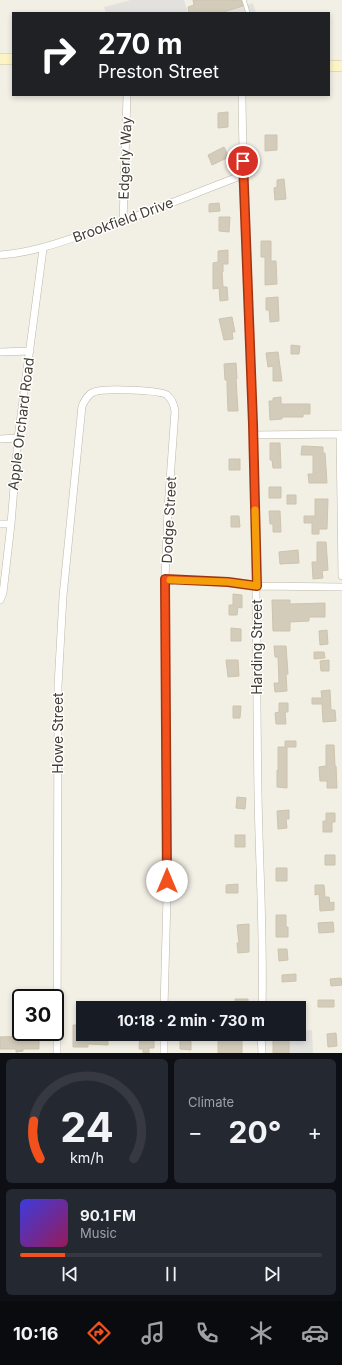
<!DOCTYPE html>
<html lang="en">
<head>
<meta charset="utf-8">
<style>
  :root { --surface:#171b24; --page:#242831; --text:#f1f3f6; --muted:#9ea1a6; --line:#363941; --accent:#f2511c }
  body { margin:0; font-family:Inter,sans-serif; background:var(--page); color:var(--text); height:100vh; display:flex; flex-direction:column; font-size:15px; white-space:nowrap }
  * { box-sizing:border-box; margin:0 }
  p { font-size:13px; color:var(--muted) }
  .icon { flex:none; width:22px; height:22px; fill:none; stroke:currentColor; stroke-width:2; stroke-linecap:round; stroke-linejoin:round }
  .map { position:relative; height:1053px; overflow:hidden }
  .panel { display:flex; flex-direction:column; gap:6px; padding:6px; background:#0d0f14; flex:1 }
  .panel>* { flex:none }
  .top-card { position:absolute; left:12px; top:12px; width:318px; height:84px; border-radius:0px; box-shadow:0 2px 6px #0003; background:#202124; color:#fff; overflow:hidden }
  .speed { position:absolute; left:12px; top:989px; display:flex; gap:8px; font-size:20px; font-weight:700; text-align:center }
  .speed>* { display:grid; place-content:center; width:52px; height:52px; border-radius:50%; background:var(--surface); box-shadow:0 2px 6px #0003; line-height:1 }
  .speed .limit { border:2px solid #111; border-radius:6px; background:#fff; color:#111 }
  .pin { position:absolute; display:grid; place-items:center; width:34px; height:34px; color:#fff; margin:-17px; border:2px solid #fff; border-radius:50%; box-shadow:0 1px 4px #0007 }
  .me { position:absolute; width:44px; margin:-22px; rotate:0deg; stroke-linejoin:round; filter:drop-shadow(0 0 3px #0008) }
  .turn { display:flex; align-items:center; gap:14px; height:84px; padding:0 20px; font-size:18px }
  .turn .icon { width:52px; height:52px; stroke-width:2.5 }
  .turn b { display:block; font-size:28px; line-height:34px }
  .big { font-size:30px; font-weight:700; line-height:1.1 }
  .panel .widget { flex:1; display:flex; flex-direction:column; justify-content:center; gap:6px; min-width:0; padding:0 14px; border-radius:6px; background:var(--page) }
  .panel .dial { align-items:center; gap:0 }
  .dial svg { height:104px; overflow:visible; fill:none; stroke:var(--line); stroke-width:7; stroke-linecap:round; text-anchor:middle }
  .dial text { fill:var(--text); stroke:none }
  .song { display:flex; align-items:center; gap:12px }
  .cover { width:48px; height:48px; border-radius:6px; background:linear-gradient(135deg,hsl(240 70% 55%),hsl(330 70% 35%)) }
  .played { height:4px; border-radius:2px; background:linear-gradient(90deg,var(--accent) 15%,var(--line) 15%) }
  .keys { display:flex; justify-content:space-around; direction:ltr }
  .heat { display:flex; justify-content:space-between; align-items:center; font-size:22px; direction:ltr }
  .panel .tiles { flex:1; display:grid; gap:6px; grid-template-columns:1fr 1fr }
  .widget:last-child { grid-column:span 2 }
  .trip { position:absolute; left:76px; top:1001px; width:230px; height:40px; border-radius:0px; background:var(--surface); box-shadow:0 2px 6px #0003; font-weight:700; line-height:40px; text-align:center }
  .menu { display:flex; height:64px; justify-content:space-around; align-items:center; background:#090b0e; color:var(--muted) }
  .menu .icon { width:28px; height:28px }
  .menu .selected { color:var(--accent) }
  .menu b { font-size:18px; color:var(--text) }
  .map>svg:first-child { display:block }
  .parking { fill:#e3e1dd }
  .building { fill:#d3ccbb; stroke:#cdc4ae }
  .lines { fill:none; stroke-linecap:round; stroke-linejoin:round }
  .lane-casing { stroke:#bdb8a8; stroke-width:4.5 }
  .street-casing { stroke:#bdb8a8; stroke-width:8 }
  .secondary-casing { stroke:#d0c696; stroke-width:11 }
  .lane { stroke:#fff; stroke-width:3.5 }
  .street { stroke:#fff; stroke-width:7 }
  .secondary { stroke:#fcf4c4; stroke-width:10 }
  .route-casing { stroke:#9d3512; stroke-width:10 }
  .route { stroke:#f2511c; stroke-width:7 }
  .slow { stroke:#f59e0b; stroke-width:7 }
  .labels { text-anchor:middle; stroke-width:3; stroke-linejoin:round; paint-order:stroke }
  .street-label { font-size:14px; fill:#443f35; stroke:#fff }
</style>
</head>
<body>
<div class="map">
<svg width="342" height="1053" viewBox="0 0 342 1053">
  <rect width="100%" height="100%" fill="#f2efe5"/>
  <path class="parking" d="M131 0H184L188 13H106L104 7Z
    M253 3 256 13H220Z
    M312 1030 313 1053H289V1034H299V1031Z"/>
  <path class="building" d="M193 0H241L243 6 220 13H189L188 7 194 5Z
    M228 112V127L218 128V113Z
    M265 135H277V150L265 151Z
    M224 147 229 157 212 165 208 155Z
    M284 179 286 199 275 200 274 188 277 187V180Z
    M219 203 220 211 209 212V204Z
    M219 217H230L229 232 219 231Z
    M261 241H271V261H276L277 284 265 285V257H261Z
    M228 250V264H223V272H222L223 287H227L228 300 220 301 219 288 213 289V263L218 262V251Z
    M278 297 279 321 270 322 269 310H266V298Z
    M232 317 235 332H232L233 339 224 340 219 319Z
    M291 345 300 346 299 354H291Z
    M278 352 282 381H273V366L268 367 266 353Z
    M236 363 237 379H236L238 411H228L227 385V380H225L224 364Z
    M281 397V404H310V414H303V417H282V419L270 420 269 401H273V398Z
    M270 443H280L281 468H273L272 460H270Z
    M302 446 323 447V453H325L327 483H309L308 474H313V455H301Z
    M229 459H240V470H229Z
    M269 487H281V498H269Z
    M287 495H296V504H287Z
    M315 499H328L327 529H319V534H312V523H304V516H315Z
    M269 511H280L281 532H273V524H270Z
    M231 516H239L240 527H231Z
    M317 542H326L328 570 322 571 323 578 313 579 312 562H317Z
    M298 550 299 563 280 564 279 552Z
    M233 594 242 595V608L238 607 237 615H229V605H233Z
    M272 600H290V604L325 603V617H309V621L290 622V631H273Z
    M231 628 241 629V641H231Z
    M327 630 328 644 320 645 319 631Z
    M274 646H286L288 674H286L287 691 275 692 274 683H279L278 657H275Z
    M314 652H324L325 658 314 659Z
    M226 660H238L239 676 228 677Z
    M329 660V671H321L320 661Z
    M330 690 331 710H335L336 721 323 722 322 704H312V698H322L321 691Z
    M279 703H288V712H285L286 724H276L275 713 279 712Z
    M233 706H241L240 718H233Z
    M285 741H296V747H287V788L277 787V770L278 771V747H285Z
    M326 745H334L335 766H336L337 788H327V781H320L319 767 326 766Z
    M237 797 246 798 245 809 236 808Z
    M289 810V819H286L287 828 278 829 277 811Z
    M326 813H335V822H332V832H323V821H326Z
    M235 835H245V847H235Z
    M325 855H335V865H325Z
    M276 868H287V881H276Z
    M238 884V893H226V885Z
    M315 885H324L325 897H329L330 903 334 902V910L320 911 319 894 315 895Z
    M276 915H286V927H288V937H276Z
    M333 922 334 932 319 933 318 923Z
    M249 924V952L238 953 237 943H239L237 925Z
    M278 949H287L288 960 279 961Z
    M296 974V981L282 982V975Z
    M341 978 342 985 331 986 330 979Z
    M235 999H248V1008H236Z
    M318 1000H334V1007H318Z
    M73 1025H83V1034L85 1035 108 1036V1045L88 1044V1047H73Z
    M29 1032H39V1049H23V1051L16 1052V1049H0V1037L29 1036Z
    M336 1033 337 1046 328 1047 327 1034Z
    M140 1034H154V1048H149V1053H143V1049H139Z
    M180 1034H191V1050L180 1049Z
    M218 1034H228V1038H242V1053H218Z
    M273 1038H289V1053H273Z"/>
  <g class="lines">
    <defs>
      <path id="lane" d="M244 0 248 13"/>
      <path id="street" d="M242 95C243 205 250 315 253 425 257 548 256 670 258 792 259 864 264 936 262 1008
        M123 222 127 95
        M0 255C32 253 61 242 91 232 143 215 193 194 243 175
        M0 352 30 351
        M340 434 342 576
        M254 435 342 434
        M0 439 18 438
        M0 524H11
        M165 579 228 582 257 586 342 587
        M0 600 3 593 11 524 18 438 43 249
        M261 1034 262 1053
        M57 1053 58 686 63 596 82 406C85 400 88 394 94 392 102 388 160 390 167 395 172 399 174 405 175 411L168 508 165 579 167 897 164 1008
        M164 1053V1034"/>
      <path id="secondary" d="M0 59H13
        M329 66H342"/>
    </defs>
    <use href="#lane" class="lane-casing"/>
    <use href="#street" class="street-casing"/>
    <use href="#secondary" class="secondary-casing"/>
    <use href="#lane" class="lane"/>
    <use href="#street" class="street"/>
    <use href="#secondary" class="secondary"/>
  </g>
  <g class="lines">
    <defs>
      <path id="route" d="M167 881 165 579 228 582 257 586 253 424 243 161"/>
    </defs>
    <use href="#route" class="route-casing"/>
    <use href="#route" class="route"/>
    <path class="slow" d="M170 580 228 582 257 586 255 510"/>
  </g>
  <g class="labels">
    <g class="street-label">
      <text transform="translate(125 158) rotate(-88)" y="5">Edgerly Way</text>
      <text transform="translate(123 220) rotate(-20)" y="5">Brookfield Drive</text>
      <text transform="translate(21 424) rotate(-83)" y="5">Apple Orchard Road</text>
      <text transform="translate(169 520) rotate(-87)" y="5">Dodge Street</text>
      <text transform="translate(257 647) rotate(-90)" y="5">Harding Street</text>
      <text transform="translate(58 733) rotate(-90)" y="5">Howe Street</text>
    </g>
  </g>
</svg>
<div class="speed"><div class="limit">30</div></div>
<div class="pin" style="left:243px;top:161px;background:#d93025"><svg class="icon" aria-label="arrive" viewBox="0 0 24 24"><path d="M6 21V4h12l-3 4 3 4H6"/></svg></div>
<svg class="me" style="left:167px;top:881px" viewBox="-20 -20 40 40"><circle r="19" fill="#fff"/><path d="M0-13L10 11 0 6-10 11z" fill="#f2511c"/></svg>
<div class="trip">10:18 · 2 min · 730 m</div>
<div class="top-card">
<div class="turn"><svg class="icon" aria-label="right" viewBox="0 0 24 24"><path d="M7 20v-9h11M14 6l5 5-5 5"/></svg><div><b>270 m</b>Preston Street</div></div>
</div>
</div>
<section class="panel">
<div class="tiles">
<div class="widget dial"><svg viewBox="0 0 100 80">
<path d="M14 69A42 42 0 1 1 86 69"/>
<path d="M14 69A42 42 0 0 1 9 40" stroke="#f2511c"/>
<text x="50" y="56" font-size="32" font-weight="700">24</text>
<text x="50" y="72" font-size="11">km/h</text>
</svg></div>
<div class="widget"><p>Climate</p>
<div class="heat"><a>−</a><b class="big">20°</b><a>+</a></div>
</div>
<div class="widget">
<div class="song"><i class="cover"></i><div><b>90.1 FM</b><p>Music</p></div></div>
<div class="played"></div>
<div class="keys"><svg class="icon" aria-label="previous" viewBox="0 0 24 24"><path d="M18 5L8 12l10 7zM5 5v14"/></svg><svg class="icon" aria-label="pause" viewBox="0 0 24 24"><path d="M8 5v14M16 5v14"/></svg><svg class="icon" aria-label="next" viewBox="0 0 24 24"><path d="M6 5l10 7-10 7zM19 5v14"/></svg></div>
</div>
</div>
</section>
<nav class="menu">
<b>10:16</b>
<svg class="icon selected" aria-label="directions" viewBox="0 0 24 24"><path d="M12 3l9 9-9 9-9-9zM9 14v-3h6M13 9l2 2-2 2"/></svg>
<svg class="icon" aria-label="music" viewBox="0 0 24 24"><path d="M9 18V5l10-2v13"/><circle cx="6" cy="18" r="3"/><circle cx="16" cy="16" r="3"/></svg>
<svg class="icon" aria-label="phone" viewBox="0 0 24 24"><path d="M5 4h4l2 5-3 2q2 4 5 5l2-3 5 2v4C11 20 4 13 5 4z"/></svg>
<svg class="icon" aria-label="climate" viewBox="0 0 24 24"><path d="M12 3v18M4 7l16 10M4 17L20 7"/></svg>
<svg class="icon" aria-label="car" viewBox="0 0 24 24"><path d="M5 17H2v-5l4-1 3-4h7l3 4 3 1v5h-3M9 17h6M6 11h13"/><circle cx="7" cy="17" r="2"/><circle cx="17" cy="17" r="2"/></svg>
</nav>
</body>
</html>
